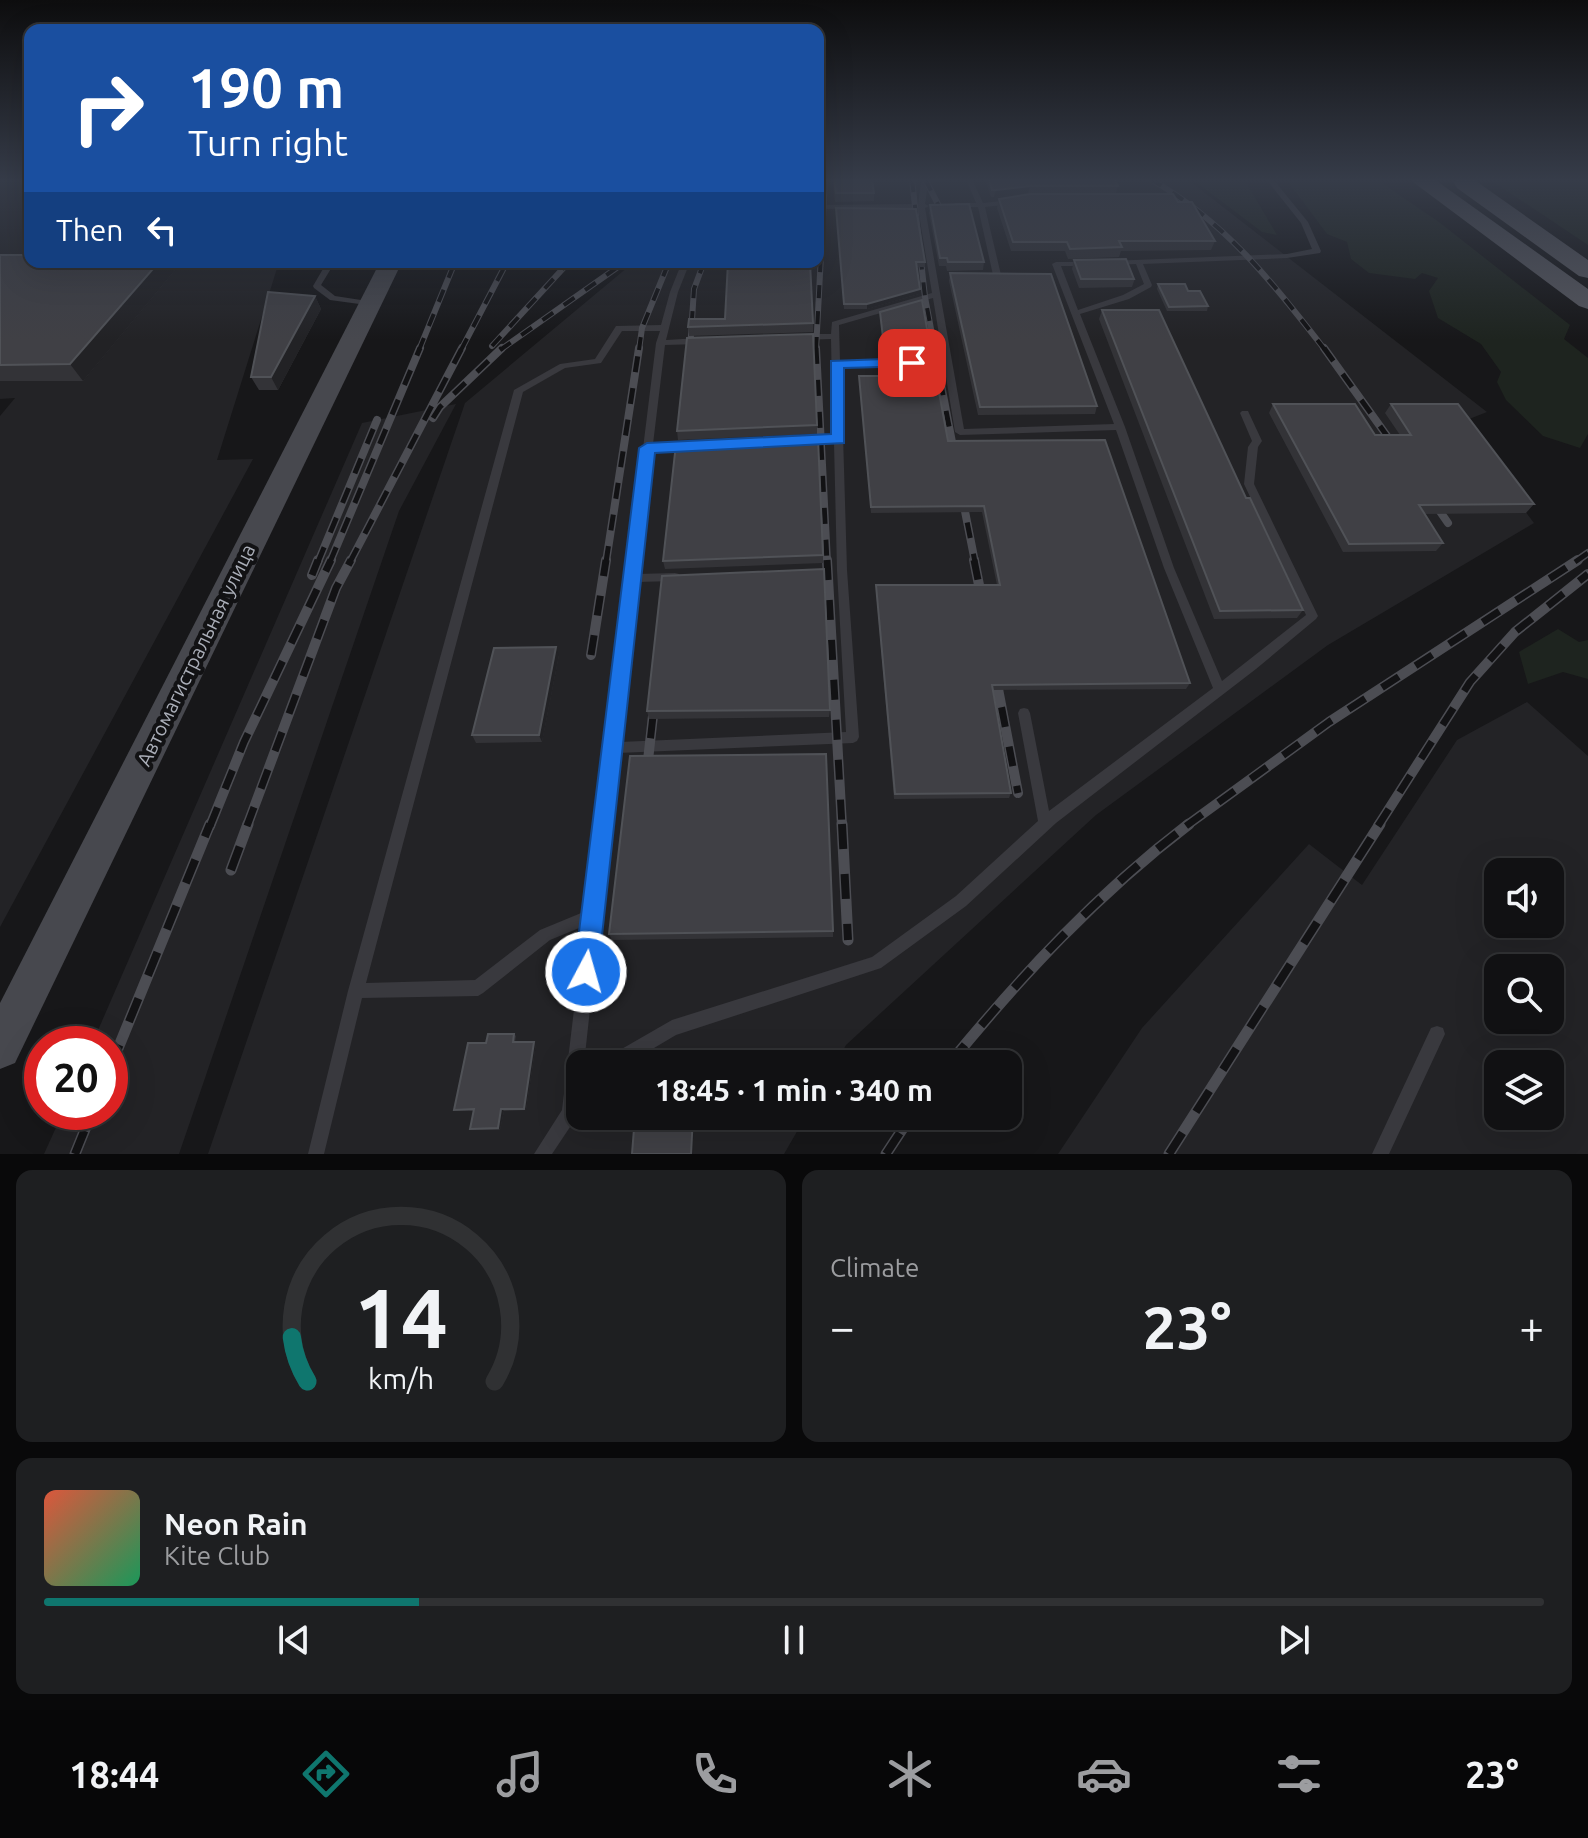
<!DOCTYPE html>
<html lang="en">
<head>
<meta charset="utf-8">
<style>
  :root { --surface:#111113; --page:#1e1f21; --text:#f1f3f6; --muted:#9c9da0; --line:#303133; --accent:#0f766e }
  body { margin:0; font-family:Ubuntu,sans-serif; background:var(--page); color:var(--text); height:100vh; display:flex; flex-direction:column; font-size:30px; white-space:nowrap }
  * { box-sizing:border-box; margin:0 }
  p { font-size:26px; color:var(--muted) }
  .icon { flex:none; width:44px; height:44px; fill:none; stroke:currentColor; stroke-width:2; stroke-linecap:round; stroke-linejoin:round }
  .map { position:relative; height:1154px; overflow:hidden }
  .panel { display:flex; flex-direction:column; gap:16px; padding:16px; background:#09090a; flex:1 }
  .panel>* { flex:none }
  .hud { position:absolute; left:24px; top:24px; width:800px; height:244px; border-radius:16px; box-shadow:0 8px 32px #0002,0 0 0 2px var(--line); background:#1a4fa0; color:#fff; overflow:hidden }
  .tools { position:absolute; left:1484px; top:858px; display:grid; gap:16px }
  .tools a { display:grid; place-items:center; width:80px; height:80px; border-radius:16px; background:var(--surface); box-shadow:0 8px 32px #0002,0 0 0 2px var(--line); font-size:40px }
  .speed { position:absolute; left:24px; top:1026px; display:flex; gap:16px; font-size:40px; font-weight:700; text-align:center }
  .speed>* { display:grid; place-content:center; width:104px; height:104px; border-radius:50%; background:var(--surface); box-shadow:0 8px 32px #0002,0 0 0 2px var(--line); line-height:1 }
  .speed .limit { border:12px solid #d22; background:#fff; color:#111 }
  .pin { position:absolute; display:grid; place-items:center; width:68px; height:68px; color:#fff; margin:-34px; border-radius:16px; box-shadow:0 4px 12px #0006 }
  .me { position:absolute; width:88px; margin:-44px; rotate:6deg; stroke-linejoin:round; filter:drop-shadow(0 0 6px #0008) }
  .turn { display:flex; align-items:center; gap:28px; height:168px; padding:0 32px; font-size:36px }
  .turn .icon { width:104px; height:104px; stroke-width:2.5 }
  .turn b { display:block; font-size:56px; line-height:68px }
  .then { display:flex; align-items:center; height:76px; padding:0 32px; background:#0003; gap:16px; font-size:30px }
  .big { font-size:60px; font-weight:600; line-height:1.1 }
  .panel .widget { flex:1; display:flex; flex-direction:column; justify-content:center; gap:12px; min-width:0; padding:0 28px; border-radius:16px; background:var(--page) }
  .panel .dial { align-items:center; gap:0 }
  .dial svg { height:208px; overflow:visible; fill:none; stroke:var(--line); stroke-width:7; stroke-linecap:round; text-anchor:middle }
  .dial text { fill:var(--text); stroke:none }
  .song { display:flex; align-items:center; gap:24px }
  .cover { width:96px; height:96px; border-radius:12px; background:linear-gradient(135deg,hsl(10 70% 55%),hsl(150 70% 35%)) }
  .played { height:8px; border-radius:4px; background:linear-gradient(90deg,var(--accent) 25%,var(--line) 25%) }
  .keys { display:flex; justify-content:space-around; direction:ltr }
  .heat { display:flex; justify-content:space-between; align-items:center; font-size:44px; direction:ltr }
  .panel .tiles { flex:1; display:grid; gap:16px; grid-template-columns:1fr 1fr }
  .widget:last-child { grid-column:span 2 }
  .trip { position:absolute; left:566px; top:1050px; width:456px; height:80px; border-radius:16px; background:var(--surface); box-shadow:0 8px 32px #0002,0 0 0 2px var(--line); font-weight:600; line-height:80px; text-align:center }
  .dock { display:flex; height:128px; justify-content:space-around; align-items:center; background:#070708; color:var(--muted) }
  .dock .icon { width:56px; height:56px }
  .dock .selected { color:var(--accent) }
  .dock b { font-size:36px; color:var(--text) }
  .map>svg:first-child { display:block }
  .built { fill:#232326; fill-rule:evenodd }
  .green { fill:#1e241f }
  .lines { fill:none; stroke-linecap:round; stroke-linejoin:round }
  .lane { fill:#39393e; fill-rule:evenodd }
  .secondary { fill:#47484e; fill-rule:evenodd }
  .primary { fill:#55565d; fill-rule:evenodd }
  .rail-far3-casing { stroke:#4c4d53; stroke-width:6 }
  .rail-far2-casing { stroke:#4c4d53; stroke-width:8 }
  .rail-far1-casing { stroke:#4c4d53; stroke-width:10 }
  .rail-casing { stroke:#4c4d53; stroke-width:11 }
  .rail-far3 { stroke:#121214; stroke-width:4; stroke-dasharray:13; stroke-linecap:butt }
  .rail-far2 { stroke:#121214; stroke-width:5; stroke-dasharray:16; stroke-linecap:butt }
  .rail-far1 { stroke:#121214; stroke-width:7; stroke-dasharray:20; stroke-linecap:butt }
  .rail { stroke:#121214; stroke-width:8; stroke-dasharray:25; stroke-linecap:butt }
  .wall { fill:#333337 }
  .shaded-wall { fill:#222225 }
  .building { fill:#404045; stroke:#505257; stroke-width:2 }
  .route { fill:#1a73e8; stroke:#114b97; stroke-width:2 }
  .labels { text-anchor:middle; stroke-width:8; stroke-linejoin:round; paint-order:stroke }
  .street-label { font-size:20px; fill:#aaaeb8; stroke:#121214 }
</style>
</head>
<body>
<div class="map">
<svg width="1588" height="1154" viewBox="0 0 1588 1154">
  <rect width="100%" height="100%" fill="#171719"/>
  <path class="built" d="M0 179H30V262H279L217 460 253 459 0 927V416L15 398 0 399Z
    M818 179H1187L1487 412 1459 423 1534 523 1328 645 1096 815 846 1045 835 1064H580V1116H806L784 1154H208L465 403 634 262H818Z
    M456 404 399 511 179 1154H44L63 1112H110V1044H92L362 423Z
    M1527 702 1588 756V1154H1058L1142 1028 1309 844 1362 885 1457 740ZM1498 872H1550V924H1498ZM1498 968H1550V1020H1498ZM1498 1064H1550V1116H1498Z"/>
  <path class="green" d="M1192 179H1244L1277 235 1262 232Z
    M1286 179H1376L1439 222 1570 325 1564 339 1588 358V434L1580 448 1543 436 1506 400 1497 382 1501 372 1481 344 1438 318 1429 291 1438 278 1422 273 1415 279 1369 273 1351 259 1347 242 1327 234Z
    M1489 179H1588V245Z
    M1558 629 1579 642 1588 640V679L1563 672 1528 684 1519 652Z"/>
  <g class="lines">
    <path class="lane" d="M933 179H950L928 184 925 204 929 206 925 208 964 429 1114 424 1052 264 1056 262H1088L1092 264 1088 266H1061L1078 310 1123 295 1144 284 1136 264 1113 265 1109 263 1110 261 1287 254 1312 249 1301 223 1266 179H1273L1308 222 1321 251 1320 253 1287 258 1143 264 1152 285 1151 287 1129 299 1080 314 1125 427 1174 568 1222 681 1306 615 1244 484 1248 447 1252 441 1240 413 1242 411H1248L1262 441 1258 447 1254 484 1318 616 1316 619 1256 669 1056 823 966 906 881 968 676 1035 627 1064H604L606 1058 672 1020 872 957 956 896 1038 821 1018 713 1020 709 1024 708 1028 709 1030 713 1049 811 1213 688 1164 568 1116 430 960 435 955 432 944 365 841 367 847 570 859 737 857 741 853 743 618 753 584 1064H580V1112L552 1154H534L562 1110 584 926 550 940 483 993 478 996 362 998 324 1154H308L348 991 514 390 560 364 595 359 616 326 661 325 670 292 682 262H690L678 292 666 340 700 338 704 341 700 344 665 345 653 444 687 443 692 446 687 449 652 451 638 574 675 573 679 574 680 577 679 580 675 581 637 582 620 742 846 732 837 570 834 443 804 444 799 441 804 438 833 436 831 339 801 340 797 337 801 334H831L832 322 932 293 918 208 818 209V205L918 204 921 182ZM933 298 943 359 840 361 839 325ZM622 331H660L656 343 586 911 540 930 475 980 366 983 523 392 565 368 601 363Z
      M966 179H972L983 203 1012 200 1016 202 1012 204 985 207 1001 275 1000 277 993 275 978 207H955L951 205 955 203H976Z
      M327 262H335L321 285 335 296 374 302V306L330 300 314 288 313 286Z
      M1437 1026 1443 1028 1445 1034 1389 1154H1372L1431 1028Z"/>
    <path class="secondary" d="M380 262H402L15 1063 0 1069V1003Z"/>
    <path class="primary" d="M1409 179H1434L1588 289V309L1579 306Z
      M1457 179H1473L1588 260V278L1579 276 1457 188 1454 183Z"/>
    <defs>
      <path id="rail-far3" d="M912 179 925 297 935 350
        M925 179 941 210
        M1150 179C1224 220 1274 284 1325 350
        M492 346 569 262
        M419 350 455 262
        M461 350 507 262
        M500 350 625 262
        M639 350 642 328 669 262
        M690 350 694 289 704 262
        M816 350 825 179"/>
      <path id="rail-far2" d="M816 348 827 562
        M934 348 956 463
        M1324 348 1400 454
        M689 360 690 348
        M433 418 440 407 502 348
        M961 491 975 562
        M1430 497 1448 523
        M318 562 377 420
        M330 562 420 348
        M350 562 462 348
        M606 562 639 348
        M1575 562 1588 553"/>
      <path id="rail-far1" d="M827 560 842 826
        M974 560 983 605
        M312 575 318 560
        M591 655 606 560
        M994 668 1018 793
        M646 778 655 698
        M210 826 244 742 331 560
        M247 826 336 588 351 560
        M1186 826 1329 722 1578 560
        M1378 826 1470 682 1515 632 1588 574"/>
      <path id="rail" d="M842 824 848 940
        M231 870 248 824
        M949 1064C1022 975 1097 894 1189 824
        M110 1068 210 824
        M75 1154 92 1112
        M886 1154 911 1116
        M1169 1154 1380 824"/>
    </defs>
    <use href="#rail-far3" class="rail-far3-casing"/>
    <use href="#rail-far2" class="rail-far2-casing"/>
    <use href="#rail-far1" class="rail-far1-casing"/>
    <use href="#rail" class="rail-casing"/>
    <use href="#rail-far3" class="rail-far3"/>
    <use href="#rail-far2" class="rail-far2"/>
    <use href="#rail-far1" class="rail-far1"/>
    <use href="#rail" class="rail"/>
  </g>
  <path class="wall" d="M833 179H872L874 193V201L835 202Z
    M985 179H1115L1118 186 1116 193H1028L994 197H991Z
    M999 199 1178 202 1215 241 1211 250 1121 251 1119 257 1068 259 1065 251H1011L997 208Z
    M930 205 984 262 983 270 947 271 946 266H939L929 213Z
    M836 212 925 262V267H916L919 294 867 309H844Z
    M0 255 176 269 83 381H0Z
    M1074 260 1135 278 1132 287 1079 288 1072 269Z
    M950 273 1097 406 1095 414 978 415 949 281Z
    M1158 284 1208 306 1207 311H1167L1157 289Z
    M315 296 321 309 278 390H259L251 377Z
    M1102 310 1246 498 1303 610 1297 618 1214 619 1099 319Z
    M880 312 930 346 929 350H884Z
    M813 323V332L689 336 688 327Z
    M859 376 948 441 1190 683 1186 689 993 690 1011 793 1009 798 894 799 876 591V585H997L982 512 871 513Z
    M1273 404 1375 435H1400L1385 413 1391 404 1534 504 1526 513 1424 514 1443 543 1436 551 1343 552 1269 413Z
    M817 425V434L678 440 677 431Z
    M823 555V563L665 569 663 561Z
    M559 655 542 742 476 743 472 735Z
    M830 710 829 717 649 719 647 711Z
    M833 931V937L612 940 609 934Z
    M514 1034 516 1036 515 1042 536 1044 526 1110 504 1111 500 1130H473L470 1129 474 1111H457L454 1110 486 1043Z"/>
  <path class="shaded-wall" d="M0 179H25L0 201Z
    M1030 186 1028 193 994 197 996 190Z
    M159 262H172L176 269 83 381 70 364Z
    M920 289 919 294 867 309V304Z
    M315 296 321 309 278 390 271 377Z
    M556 647 559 655 542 742 539 735Z
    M534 1042 536 1044 526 1110 524 1109Z
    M501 1109 504 1111 500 1130 498 1128Z
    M693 1116H694L693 1154H691Z"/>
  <path class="building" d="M834 179H872L874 193H836Z
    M989 179H1115L1118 186H1030L996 190H992Z
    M1030 194H1173L1178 202H1192L1215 241H1119L1122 247 1070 249 1067 242H1013L999 199Z
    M969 204 984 262H948L947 258H940L930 205Z
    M836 208 916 209 925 262H916L920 289 867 304H844Z
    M0 255H30V262H159L70 364 0 365Z
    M1126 259 1134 279H1081L1074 260Z
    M728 262H810L813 323 688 327 689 319H725Z
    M950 273 1051 274 1097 406 980 407Z
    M1158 284H1185L1188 291H1200L1208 306 1169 307Z
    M268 292 315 296 271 377H251Z
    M922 300 930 346H884L880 312Z
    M1102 310H1159L1246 498H1250L1303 610 1220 611Z
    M813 334 817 425 677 431 687 338Z
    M859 376H936L948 441 1105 440 1190 683 992 685 1011 793 895 794 876 585H1000L984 506 871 507Z
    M1273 404H1355L1375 435H1411L1391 404H1458L1534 504 1419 505 1443 543 1349 544Z
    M818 438 823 555 663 561 676 444Z
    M824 569 830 710 647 711 662 576Z
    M556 647 539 735H472L494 648Z
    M826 754 833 931 609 934 630 756Z
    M488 1034H514L513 1042H534L524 1109H501L498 1128 470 1129 474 1109 454 1110 468 1043H486Z
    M635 1116H693L691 1154H632Z"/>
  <linearGradient id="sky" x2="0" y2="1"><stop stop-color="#0d0d0e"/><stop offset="0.53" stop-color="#363c49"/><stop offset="1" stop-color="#363c49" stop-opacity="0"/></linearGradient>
  <rect width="1588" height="340" fill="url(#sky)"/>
  <path class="route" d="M912 358 920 363 918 366 844 368V443L655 453 598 972 595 981 586 985 577 981 574 972 639 448 647 443 831 434V361Z"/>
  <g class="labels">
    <g class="street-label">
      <text transform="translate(196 655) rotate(-64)" y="7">Автомагистральная улица</text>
    </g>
  </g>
</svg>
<div class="tools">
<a><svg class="icon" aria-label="sound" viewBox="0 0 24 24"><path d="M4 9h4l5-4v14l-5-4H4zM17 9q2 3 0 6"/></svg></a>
<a><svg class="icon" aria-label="search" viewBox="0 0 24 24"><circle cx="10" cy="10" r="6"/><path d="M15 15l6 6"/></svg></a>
<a><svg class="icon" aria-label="layers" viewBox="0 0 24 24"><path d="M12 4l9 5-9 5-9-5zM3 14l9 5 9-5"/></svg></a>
</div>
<div class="speed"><div class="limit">20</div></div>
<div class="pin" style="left:912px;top:363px;background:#d93025"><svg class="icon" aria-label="arrive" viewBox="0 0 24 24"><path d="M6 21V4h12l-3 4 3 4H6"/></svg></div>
<svg class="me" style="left:586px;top:972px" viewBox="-20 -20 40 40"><circle r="17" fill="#1a73e8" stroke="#fff" stroke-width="3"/><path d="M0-11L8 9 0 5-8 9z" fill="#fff"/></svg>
<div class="trip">18:45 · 1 min · 340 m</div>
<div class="hud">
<div class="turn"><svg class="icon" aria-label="right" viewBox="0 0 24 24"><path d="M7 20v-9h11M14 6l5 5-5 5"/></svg><div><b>190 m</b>Turn right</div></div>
<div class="then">Then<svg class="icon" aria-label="left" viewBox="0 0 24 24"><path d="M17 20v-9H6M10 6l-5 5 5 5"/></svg></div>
</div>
</div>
<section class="panel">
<div class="tiles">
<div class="widget dial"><svg viewBox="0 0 100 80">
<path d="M14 69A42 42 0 1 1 86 69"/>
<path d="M14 69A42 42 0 0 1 8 52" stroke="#0f766e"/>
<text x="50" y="56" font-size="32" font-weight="700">14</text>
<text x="50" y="72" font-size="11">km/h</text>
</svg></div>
<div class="widget"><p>Climate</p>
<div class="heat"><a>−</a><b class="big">23°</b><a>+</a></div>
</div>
<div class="widget">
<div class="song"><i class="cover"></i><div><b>Neon Rain</b><p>Kite Club</p></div></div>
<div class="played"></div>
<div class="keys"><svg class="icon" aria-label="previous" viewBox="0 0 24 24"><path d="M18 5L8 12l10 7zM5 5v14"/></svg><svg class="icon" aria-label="pause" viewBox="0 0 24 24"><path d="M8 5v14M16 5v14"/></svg><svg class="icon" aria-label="next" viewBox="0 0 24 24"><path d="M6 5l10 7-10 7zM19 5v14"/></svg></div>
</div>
</div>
</section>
<nav class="dock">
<b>18:44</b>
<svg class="icon selected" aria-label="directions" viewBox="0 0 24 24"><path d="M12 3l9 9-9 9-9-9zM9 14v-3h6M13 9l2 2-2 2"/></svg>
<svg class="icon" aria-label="music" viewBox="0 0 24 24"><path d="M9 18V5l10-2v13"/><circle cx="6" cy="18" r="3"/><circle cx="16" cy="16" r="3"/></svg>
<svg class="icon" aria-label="phone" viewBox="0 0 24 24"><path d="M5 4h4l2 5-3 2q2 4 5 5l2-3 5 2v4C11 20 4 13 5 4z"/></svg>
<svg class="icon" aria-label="climate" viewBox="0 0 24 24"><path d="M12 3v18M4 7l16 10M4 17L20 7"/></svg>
<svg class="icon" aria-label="car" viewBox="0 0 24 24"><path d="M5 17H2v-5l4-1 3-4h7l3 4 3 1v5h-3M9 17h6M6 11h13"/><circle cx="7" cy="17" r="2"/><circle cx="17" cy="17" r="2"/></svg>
<svg class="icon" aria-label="filters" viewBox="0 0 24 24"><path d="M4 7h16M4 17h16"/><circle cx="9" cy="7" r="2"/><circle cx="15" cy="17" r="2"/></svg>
<b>23°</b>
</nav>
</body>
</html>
